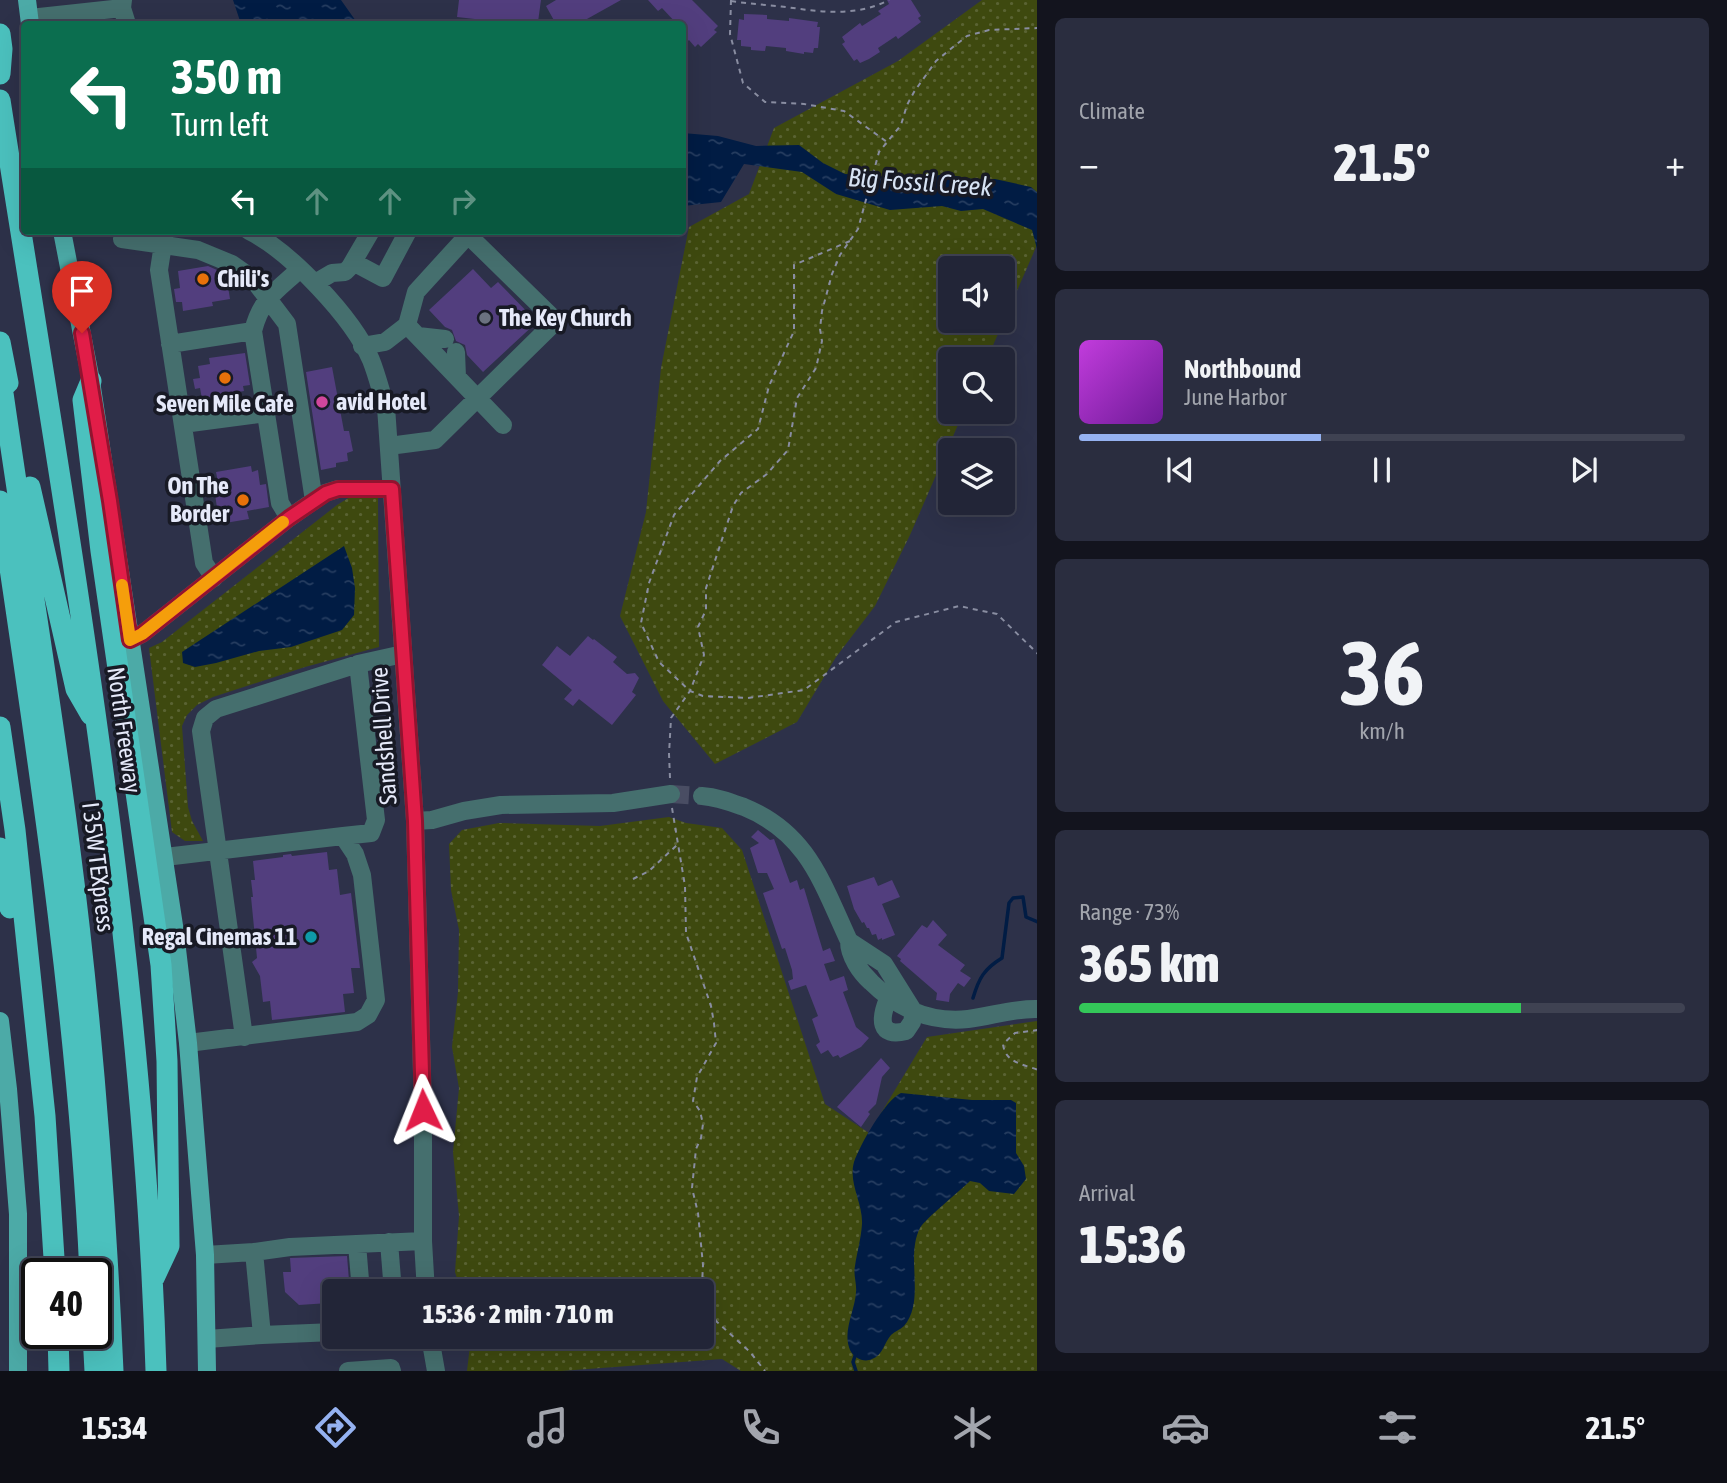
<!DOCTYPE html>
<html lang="en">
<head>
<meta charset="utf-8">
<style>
  :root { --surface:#222537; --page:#2a2d3f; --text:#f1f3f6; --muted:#a2a5ad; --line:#3f4252; --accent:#95b2f1 }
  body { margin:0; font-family:"Asap Condensed",sans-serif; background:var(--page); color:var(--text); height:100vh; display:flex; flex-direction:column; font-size:26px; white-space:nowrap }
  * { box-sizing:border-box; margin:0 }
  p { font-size:23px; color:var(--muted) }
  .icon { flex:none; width:38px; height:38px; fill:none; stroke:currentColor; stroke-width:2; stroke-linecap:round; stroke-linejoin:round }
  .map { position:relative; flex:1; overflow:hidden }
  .details { display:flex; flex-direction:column; gap:18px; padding:18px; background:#13141e; width:690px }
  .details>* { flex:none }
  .top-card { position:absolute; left:21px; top:21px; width:665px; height:214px; border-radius:7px; box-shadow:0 7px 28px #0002,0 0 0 2px var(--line); background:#0b6e4f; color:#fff; overflow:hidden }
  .tools { position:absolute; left:938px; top:256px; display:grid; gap:14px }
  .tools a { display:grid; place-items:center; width:77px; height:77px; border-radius:7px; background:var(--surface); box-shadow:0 7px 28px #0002,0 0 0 2px var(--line); font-size:35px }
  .speed { position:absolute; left:21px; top:1258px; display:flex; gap:14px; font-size:35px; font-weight:700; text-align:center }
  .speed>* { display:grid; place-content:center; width:91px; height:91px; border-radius:50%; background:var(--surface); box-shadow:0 7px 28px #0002,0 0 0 2px var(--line); line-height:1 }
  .speed .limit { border:4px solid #111; border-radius:10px; background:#fff; color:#111 }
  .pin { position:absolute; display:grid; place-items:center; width:60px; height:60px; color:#fff; margin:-72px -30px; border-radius:50% 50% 50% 0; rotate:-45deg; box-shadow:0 0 7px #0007 }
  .pin .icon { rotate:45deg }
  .me { position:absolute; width:77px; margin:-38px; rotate:358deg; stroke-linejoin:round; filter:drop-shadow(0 0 5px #0008) }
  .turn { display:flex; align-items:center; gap:24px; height:147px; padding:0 35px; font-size:32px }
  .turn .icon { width:91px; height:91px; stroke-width:2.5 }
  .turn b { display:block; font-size:49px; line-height:60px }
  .lanes { display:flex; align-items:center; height:66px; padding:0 35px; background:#0003; justify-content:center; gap:35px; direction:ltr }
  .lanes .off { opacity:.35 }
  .big { font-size:52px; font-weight:800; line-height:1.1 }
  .details .widget { flex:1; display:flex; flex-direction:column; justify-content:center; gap:10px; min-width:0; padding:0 24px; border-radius:10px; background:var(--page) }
  .details .dial { align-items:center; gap:0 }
  .dial b { font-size:91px; line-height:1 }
  .song { display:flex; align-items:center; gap:21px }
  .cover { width:84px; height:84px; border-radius:10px; background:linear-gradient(135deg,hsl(290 70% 55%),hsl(280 70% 35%)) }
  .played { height:7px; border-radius:4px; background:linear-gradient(90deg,var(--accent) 40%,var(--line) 40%) }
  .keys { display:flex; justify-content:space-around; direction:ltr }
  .heat { display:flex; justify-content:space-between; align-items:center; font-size:38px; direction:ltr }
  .charge { height:10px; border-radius:5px; background:linear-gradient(90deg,#34c759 73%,var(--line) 0) }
  .trip { position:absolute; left:322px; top:1279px; width:392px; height:70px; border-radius:7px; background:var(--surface); box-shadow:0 7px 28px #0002,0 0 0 2px var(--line); font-weight:800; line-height:70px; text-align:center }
  .dock { display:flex; height:112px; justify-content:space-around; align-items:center; background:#0e0f16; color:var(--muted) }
  .dock .icon { width:49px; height:49px }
  .dock .selected { color:var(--accent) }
  .dock b { font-size:32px; color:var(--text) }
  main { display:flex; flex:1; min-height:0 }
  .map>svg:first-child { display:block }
  .grass { fill:url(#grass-dots); fill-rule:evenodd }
  .water { fill:url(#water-ripples) }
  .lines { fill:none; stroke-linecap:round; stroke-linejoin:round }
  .stream { stroke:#011c44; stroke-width:3.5 }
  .building { fill:#523e7e }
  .minor-tunnel { stroke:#494d63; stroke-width:18; stroke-dasharray:18 9; stroke-linecap:butt }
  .path { stroke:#898da1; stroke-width:2; stroke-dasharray:5 5; stroke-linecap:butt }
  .minor { stroke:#456f6e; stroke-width:18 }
  .major { stroke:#4caaa7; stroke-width:18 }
  .highway { stroke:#4bc1be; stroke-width:21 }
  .route-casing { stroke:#92132f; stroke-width:18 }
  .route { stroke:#e11d48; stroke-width:12 }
  .slow { stroke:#f59e0b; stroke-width:12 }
  .food-dot { fill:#e8710a; stroke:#181a25; stroke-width:2.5 }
  .worship-dot { fill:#6b7280; stroke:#181a25; stroke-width:2.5 }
  .hotel-dot { fill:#d1479c; stroke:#181a25; stroke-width:2.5 }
  .culture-dot { fill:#0f9aa8; stroke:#181a25; stroke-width:2.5 }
  .labels { text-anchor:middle; stroke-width:7; stroke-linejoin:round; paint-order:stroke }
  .poi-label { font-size:24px; font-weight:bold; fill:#e5e9f9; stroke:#181a25; text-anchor:start }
  .street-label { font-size:24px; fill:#e5e9f9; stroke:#181a25 }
  .water-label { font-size:26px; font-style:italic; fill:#d7e3f4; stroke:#181a25 }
</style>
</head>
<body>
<main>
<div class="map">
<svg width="1038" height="1371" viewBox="0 0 1038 1371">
  <defs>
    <pattern id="grass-dots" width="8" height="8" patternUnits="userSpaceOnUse" patternTransform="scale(1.75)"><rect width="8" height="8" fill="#3e490f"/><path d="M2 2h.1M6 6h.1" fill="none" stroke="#5a6333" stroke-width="1.8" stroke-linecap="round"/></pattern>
    <pattern id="water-ripples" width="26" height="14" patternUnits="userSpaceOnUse" patternTransform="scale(1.75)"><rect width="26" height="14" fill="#011c44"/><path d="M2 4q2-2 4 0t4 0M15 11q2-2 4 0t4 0" fill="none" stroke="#263d60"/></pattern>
  </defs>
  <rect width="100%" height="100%" fill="#2d3149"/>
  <path class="grass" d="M982 0H1037V245L987 359H950V411H964L910 535 875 606 836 657 797 722 715 764 663 701 620 616 646 512 661 368 689 227 749 194 774 128 898 61ZM950 268H1003V320H950Z
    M367 496 378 498 379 647 305 667 213 697 197 705 187 715 182 726 188 807 192 821 203 841H185L172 832 149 648 162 642 337 505 350 497Z
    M669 817 686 823 722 828 742 850 825 1104 869 1133 927 1037 1037 1021V1371H741L722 1359 561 1371H467L471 1337H702V1292L461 1291 455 1272 459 1216 453 1152 459 1088 452 1047 458 992 459 930 451 890 449 844 462 830 499 823 600 826Z"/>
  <path class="water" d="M233 0H341L358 24H241Z
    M683 133 718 136 756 146 799 145 823 163 845 174 922 179 944 174 973 179H995L1031 187 1037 192V249L1032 230 983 209 961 211 942 206 890 210 836 194 802 172 744 164 721 202 683 206Z
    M344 546 352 568 355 588 354 615 342 630 291 647 259 651 216 663 195 667 183 663 182 652Z
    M901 1093 972 1100H1011L1016 1103V1153L1024 1166 1026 1179 1014 1194 989 1191 980 1183 970 1181C961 1190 924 1220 920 1228 905 1257 926 1300 904 1326 900 1330 895 1331 891 1335 884 1343 883 1355 872 1359 864 1363 854 1358 850 1350 842 1331 855 1311 856 1292 857 1284 853 1274 855 1266 857 1252 861 1239 862 1224 863 1203 848 1183 854 1162 860 1145 885 1100 901 1093Z"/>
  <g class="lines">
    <path class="stream" d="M973 998C979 978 984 969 1002 958L1009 903 1013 898 1023 897 1026 917 1038 922
      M856 1371 853 1362 856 1353"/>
  </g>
  <path class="building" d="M459 0H541L538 22 537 24H519L457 17Z
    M556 0H621L578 24H556L546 6Z
    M648 0H692L718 26 714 30 717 32 701 47 698 44 695 47 689 40 682 46V24H677L662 8 658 11Z
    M887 0H911L921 16 918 18 921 22 898 39 896 36 878 48 880 52 869 59 860 63 857 59 854 61 842 44 845 42 842 37 860 23 862 26 881 14 878 11 889 4Z
    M744 14 767 15V19L789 21V18L818 22 817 27H820L818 48H814L813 53 804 52V54L786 51V48L766 46 765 51 751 50V47L741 46V40H737L739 19 744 20Z
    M208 266 226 274 230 299 212 302 213 306 183 311 182 302H176L174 289 180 288 178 271Z
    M473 269 491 288 498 282 537 322 483 372 467 355 465 345 456 341 452 330 445 327 429 310Z
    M245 353 250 385 243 386 244 391 233 393 234 400 206 405 205 399H202L200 388 195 389 193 379 200 378 198 366 210 364 209 358Z
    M332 367 344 431H349L353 451 347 453 348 461 336 463V467L321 470 306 372Z
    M251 466 252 472 258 470 260 485 266 484 269 507 247 511 249 519 213 525 211 509 217 508 215 494 220 493 216 472Z
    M588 636 593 640 594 639 617 657 613 662 627 674 635 673 639 678 632 692 636 695 612 725 579 699 573 706 564 699 572 690 542 665 557 646 570 656Z
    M758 830 770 840 774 839 790 883 797 880 800 890 804 888 823 951 830 948 835 961 824 964 830 981 844 976 848 990 843 992 856 1027 869 1038 861 1047 840 1058 838 1055 833 1057 828 1050 821 1054 816 1045 820 1042 812 1019 818 1016 806 985 791 990 788 981 793 979 792 970 785 948 782 949 763 893 774 889 767 873H758L750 848 759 843 751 837Z
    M327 852 329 870 337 869 340 895 351 893 360 968H351L354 993 343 994 345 1012 272 1020 270 1001 263 1002 260 976 252 962 257 958 251 897H253L251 880H255L253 861 283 857V855L291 854 292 856Z
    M874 877 878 886 892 880 900 897 882 904 895 935 882 940V938L878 940 876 934 872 935 869 928H867L864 922 862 923 854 909 847 886Z
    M933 920 947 935 938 945 965 965 960 971 971 978 964 987 958 983 950 994 949 1002 936 1000 937 993 900 961 901 959 897 956 922 925 927 928Z
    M881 1058 890 1068 882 1077 876 1104 868 1112 870 1114 861 1127 837 1107Z
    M347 1256 350 1292H334V1298H328L329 1303 299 1305 285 1292 283 1272H291L290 1258Z"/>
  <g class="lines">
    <path class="minor-tunnel" d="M671 794 702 796"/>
    <path class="path" d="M731 0 730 34 743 83 765 102 804 104 844 111 887 142
      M731 1C750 4 768 5 786 7 821 12 856 17 889 0
      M850 241 794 265V331L769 386 758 429 720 461 674 515 649 583 641 623 659 662 690 691 703 696 748 698 804 690 896 622 959 606 997 614 1038 654
      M670 778 669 754 671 718 690 691 704 655 698 627 706 610V588L733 506 741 493 767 474 788 450 797 398 816 368 822 341 820 329 822 311 832 274 840 255 858 229 879 152 901 125 907 105 914 92 936 61 953 47 967 36 989 30 1038 28
      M672 808 685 886 686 933 711 1006 714 1023 716 1043 697 1077 693 1101 700 1111 703 1124 701 1138 696 1149 692 1188 698 1213 703 1265 702 1285 716 1321 750 1352 765 1371
      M633 879 649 871 677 845
      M1038 1030 1015 1033 1003 1044C1005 1063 1023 1064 1038 1070"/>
    <path class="minor" d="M123 0 122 8 127 24
      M30 18 122 8
      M165 231 159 270 204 563 214 578
      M249 231C290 251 353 318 371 360 377 375 381 392 386 407L415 821 423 1110V1241L426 1292
      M122 239 198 250 232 264 253 279 287 324 314 501
      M353 262 383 278 408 231
      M315 283 332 273 345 272 350 267 371 231
      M418 336 445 339
      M170 344 253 331
      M362 346 385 342 407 325
      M456 352 457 377
      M183 424 266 413
      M389 446 435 440 556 321 468 235 416 292 407 325 503 425
      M289 518 280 503 253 331C261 299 276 291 299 270
      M130 640 142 634 289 518 325 493 338 489H392
      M702 796C717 797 730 802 744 807 808 833 822 883 849 941 849 956 860 972 871 982 897 1008 930 1023 968 1019 992 1016 1014 1008 1038 1009
      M415 821 432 820 464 811 501 805 613 803 671 794
      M343 836 371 833 376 820 358 664
      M165 857 343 836 355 854 362 875 376 1000 368 1015 357 1022 188 1043
      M849 941 884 964 914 1012
      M888 999C880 1018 878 1038 906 1031L912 1022 914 1012
      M244 1037 201 731 205 718 216 709 358 664 403 654
      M389 1242 393 1292
      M357 1244 361 1292
      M254 1252 290 1247 423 1241
      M205 1255 254 1252 262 1335 334 1332
      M430 1337 436 1371
      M207 1339 262 1335
      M348 1371 391 1368 392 1371"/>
    <path class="major" d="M27 0 30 24
      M62 231 91 381 175 932 188 1043 205 1255 207 1371
      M0 1021 8 1089 18 1214V1371"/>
    <path class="highway" d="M0 34 2 49 0 74
      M0 100C66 522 143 943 156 1371
      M0 342 8 383
      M0 372C22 529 49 686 69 843 92 1019 105 1194 113 1371
      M91 381 83 400 101 551 161 965 167 1061 169 1246 154 1278
      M30 487 76 689 91 715
      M0 501C38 758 78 1014 90 1274
      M0 727 15 830 45 1116 55 1274
      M0 848 10 908
      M58 1334 59 1371
      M93 1334 95 1371"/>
  </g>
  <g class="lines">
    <defs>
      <path id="route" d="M82 333 110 501 130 640 142 634 289 518 326 493 338 489H392L415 821 423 1110"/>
    </defs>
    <use href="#route" class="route-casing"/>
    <use href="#route" class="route"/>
    <path class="slow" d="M122 585 130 640 142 634 283 522"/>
  </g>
  <g class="food-dot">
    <circle cx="203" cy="279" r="7"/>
    <circle cx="225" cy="378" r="7"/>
    <circle cx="243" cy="500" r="7"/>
  </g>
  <circle class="worship-dot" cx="485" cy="318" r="7"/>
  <circle class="hotel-dot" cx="322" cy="402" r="7"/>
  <circle class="culture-dot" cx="311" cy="937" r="7"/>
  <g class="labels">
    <g class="poi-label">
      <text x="217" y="287">Chili's</text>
      <text x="499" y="326">The Key Church</text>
      <text x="336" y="410">avid Hotel</text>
      <text x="225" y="412" text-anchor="middle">Seven Mile Cafe</text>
      <text x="229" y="494" text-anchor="end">On The<tspan x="229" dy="28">Border</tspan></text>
      <text x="297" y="945" text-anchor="end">Regal Cinemas 11</text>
    </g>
    <g class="street-label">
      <text transform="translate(124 730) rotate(82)" y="8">North Freeway</text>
      <text transform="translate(384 736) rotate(-94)" y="8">Sandshell Drive</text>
      <text transform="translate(98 867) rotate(83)" y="8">I 35W TEXpress</text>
    </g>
    <g class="water-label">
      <text transform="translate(920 182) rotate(4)" y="9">Big Fossil Creek</text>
    </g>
  </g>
</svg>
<div class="tools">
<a><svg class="icon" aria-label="sound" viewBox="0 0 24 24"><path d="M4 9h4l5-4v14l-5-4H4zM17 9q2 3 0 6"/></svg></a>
<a><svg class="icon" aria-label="search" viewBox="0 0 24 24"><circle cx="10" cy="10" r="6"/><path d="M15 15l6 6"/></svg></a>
<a><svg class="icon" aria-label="layers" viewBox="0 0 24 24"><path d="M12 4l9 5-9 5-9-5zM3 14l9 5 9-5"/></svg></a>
</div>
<div class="speed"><div class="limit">40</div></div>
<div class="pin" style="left:82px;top:333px;background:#d93025"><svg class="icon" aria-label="arrive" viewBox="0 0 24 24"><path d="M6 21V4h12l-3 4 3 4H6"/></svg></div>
<svg class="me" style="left:423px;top:1110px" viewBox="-20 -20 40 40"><path d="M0-17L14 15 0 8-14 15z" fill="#e11d48" stroke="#fff" stroke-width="4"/></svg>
<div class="trip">15:36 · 2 min · 710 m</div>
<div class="top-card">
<div class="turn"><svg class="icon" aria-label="left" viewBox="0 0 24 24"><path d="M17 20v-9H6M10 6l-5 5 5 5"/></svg><div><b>350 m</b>Turn left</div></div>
<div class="lanes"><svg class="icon" aria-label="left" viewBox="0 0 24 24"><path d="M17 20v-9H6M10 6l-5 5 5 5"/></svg><svg class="icon off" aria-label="ahead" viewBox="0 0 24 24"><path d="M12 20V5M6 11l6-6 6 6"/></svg><svg class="icon off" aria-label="ahead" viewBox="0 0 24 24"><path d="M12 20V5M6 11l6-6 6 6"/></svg><svg class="icon off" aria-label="right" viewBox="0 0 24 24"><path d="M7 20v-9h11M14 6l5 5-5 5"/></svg></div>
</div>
</div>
<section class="details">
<div class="widget"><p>Climate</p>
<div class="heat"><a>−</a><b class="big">21.5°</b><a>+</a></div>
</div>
<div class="widget">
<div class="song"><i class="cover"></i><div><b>Northbound</b><p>June Harbor</p></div></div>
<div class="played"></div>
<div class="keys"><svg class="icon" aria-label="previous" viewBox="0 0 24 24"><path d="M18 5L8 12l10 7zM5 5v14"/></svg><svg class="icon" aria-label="pause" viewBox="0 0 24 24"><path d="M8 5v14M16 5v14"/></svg><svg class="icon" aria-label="next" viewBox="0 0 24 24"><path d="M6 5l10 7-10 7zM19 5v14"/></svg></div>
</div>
<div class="widget dial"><b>36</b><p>km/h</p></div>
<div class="widget"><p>Range · 73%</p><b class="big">365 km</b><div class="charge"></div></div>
<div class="widget"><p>Arrival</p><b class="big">15:36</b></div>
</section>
</main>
<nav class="dock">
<b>15:34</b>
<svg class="icon selected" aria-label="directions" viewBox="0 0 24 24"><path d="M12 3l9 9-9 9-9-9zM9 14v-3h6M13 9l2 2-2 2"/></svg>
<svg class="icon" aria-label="music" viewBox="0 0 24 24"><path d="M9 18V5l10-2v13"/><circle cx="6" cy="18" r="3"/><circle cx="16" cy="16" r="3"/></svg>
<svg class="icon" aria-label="phone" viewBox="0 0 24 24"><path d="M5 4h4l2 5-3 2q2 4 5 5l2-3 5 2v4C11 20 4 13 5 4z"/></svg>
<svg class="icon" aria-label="climate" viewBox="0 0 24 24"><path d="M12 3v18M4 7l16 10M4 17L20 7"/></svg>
<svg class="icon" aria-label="car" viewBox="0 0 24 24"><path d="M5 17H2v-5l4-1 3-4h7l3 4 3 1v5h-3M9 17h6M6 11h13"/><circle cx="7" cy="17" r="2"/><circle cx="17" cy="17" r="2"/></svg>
<svg class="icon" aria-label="filters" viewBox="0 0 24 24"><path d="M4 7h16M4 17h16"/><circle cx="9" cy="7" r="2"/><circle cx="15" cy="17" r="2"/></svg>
<b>21.5°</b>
</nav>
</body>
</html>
